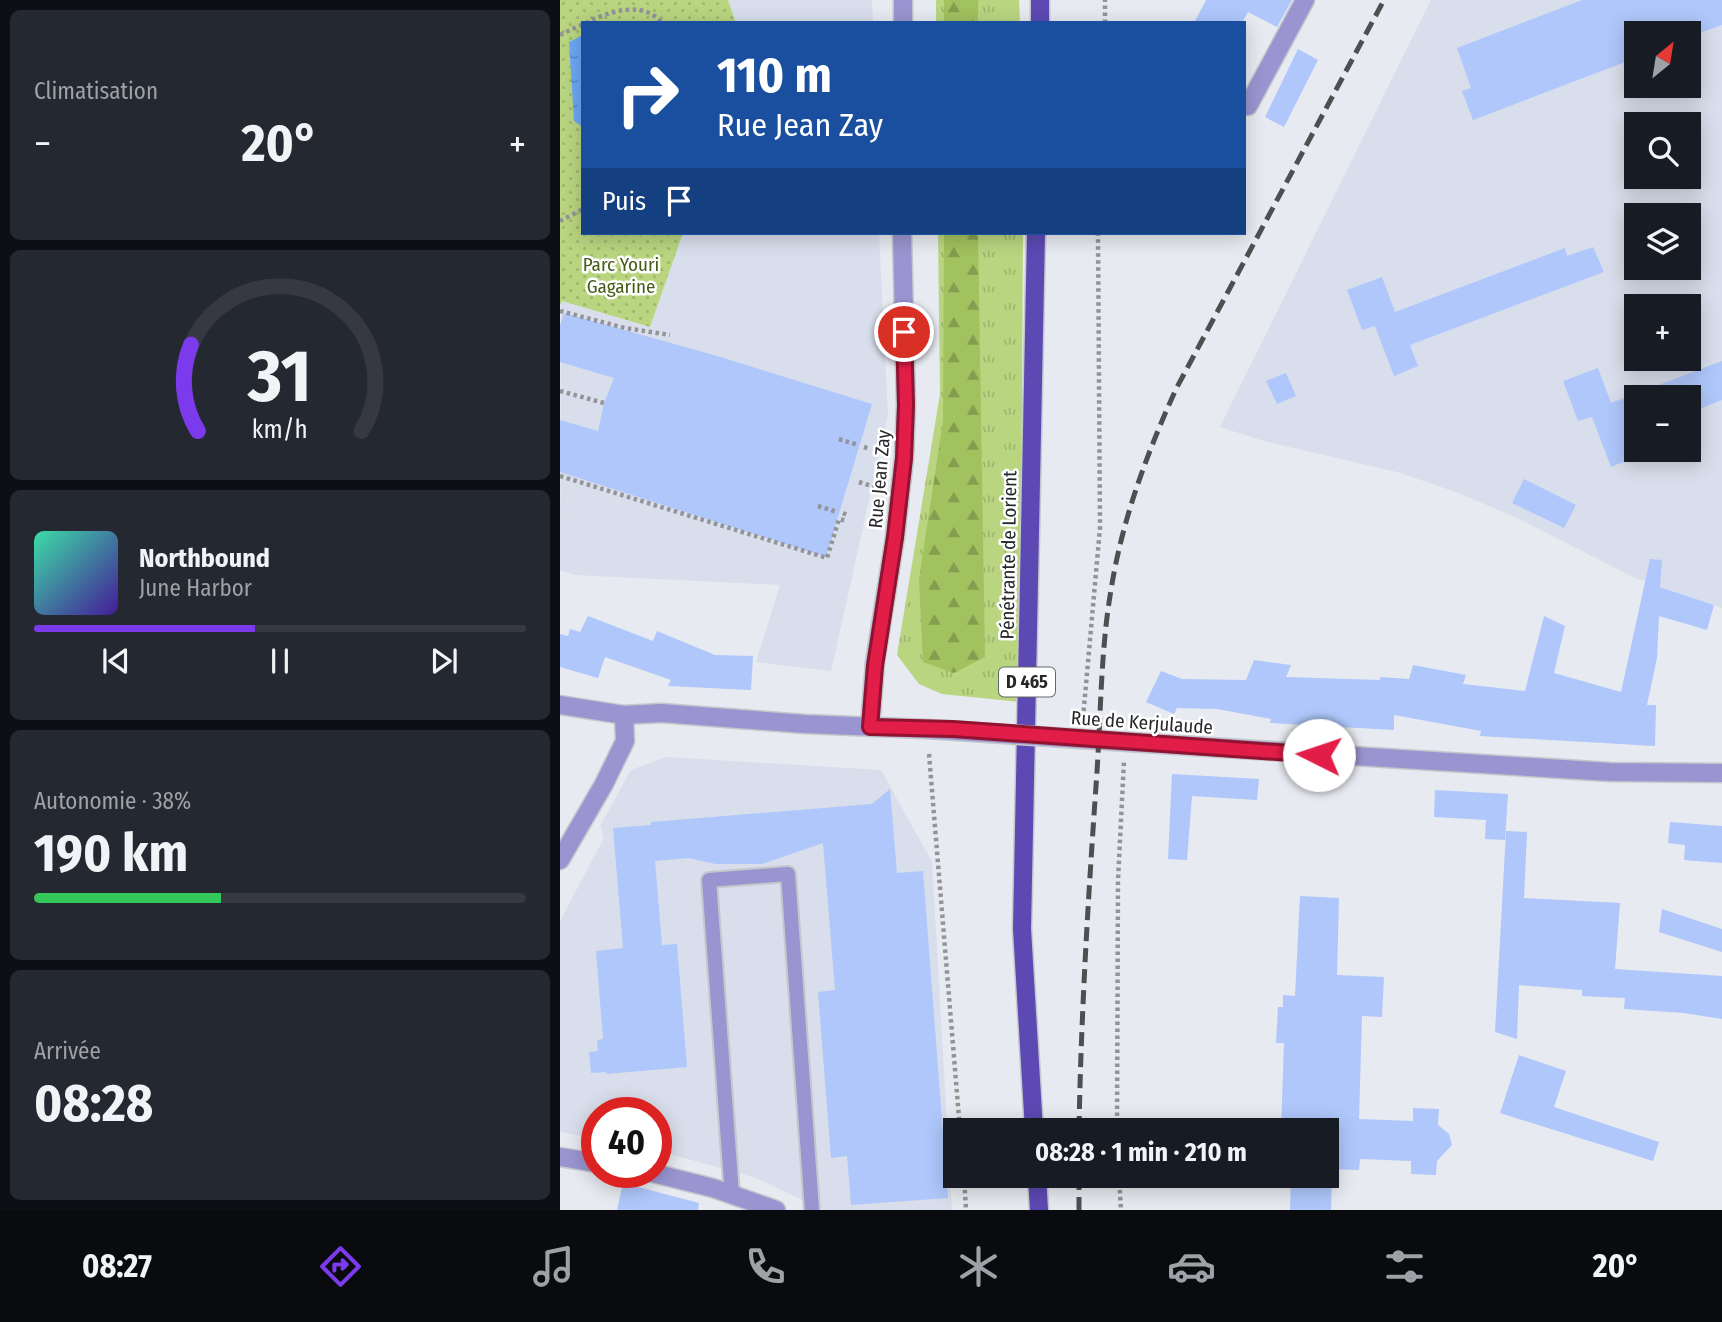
<!DOCTYPE html>
<html lang="fr">
<head>
<meta charset="utf-8">
<style>
  :root { --surface:#171b24; --page:#242831; --text:#f1f3f6; --muted:#9ea1a6; --line:#363941; --accent:#7c3aed }
  body { margin:0; font-family:"Fira Sans Condensed",sans-serif; background:var(--page); color:var(--text); height:100vh; display:flex; flex-direction:column; font-size:26px; white-space:nowrap }
  * { box-sizing:border-box; margin:0 }
  p { font-size:23px; color:var(--muted) }
  .icon { flex:none; width:38px; height:38px; fill:none; stroke:currentColor; stroke-width:2; stroke-linecap:round; stroke-linejoin:round }
  .map { position:relative; flex:1; overflow:hidden }
  .sheet { display:flex; flex-direction:column; gap:10px; padding:10px; background:#0d0f14; width:560px }
  .sheet>* { flex:none }
  .banner { position:absolute; left:21px; top:21px; width:665px; height:214px; border-radius:0px; box-shadow:0 4px 18px #0003; background:#1a4fa0; color:#fff; overflow:hidden }
  .needle { width:46px; rotate:30deg }
  .controls { position:absolute; left:1064px; top:21px; display:grid; gap:14px }
  .controls a { display:grid; place-items:center; width:77px; height:77px; border-radius:0px; background:var(--surface); box-shadow:0 4px 18px #0003; font-size:35px }
  .speed { position:absolute; left:21px; top:1097px; display:flex; gap:14px; font-size:35px; font-weight:700; text-align:center }
  .speed>* { display:grid; place-content:center; width:91px; height:91px; border-radius:50%; background:var(--surface); box-shadow:0 4px 18px #0003; line-height:1 }
  .speed .limit { border:10px solid #d22; background:#fff; color:#111 }
  .pin { position:absolute; display:grid; place-items:center; width:60px; height:60px; color:#fff; margin:-30px; border:4px solid #fff; border-radius:50%; box-shadow:0 2px 7px #0007 }
  .me { position:absolute; width:77px; margin:-38px; rotate:274deg; stroke-linejoin:round; filter:drop-shadow(0 0 5px #0008) }
  .turn { display:flex; align-items:center; gap:24px; height:147px; padding:0 21px; font-size:32px }
  .turn .icon { width:91px; height:91px; stroke-width:2.5 }
  .turn b { display:block; font-size:49px; line-height:60px }
  .then { display:flex; align-items:center; height:66px; padding:0 21px; background:#0003; gap:14px; font-size:26px }
  .big { font-size:52px; font-weight:700; line-height:1.1 }
  .sheet .tile { flex:1; display:flex; flex-direction:column; justify-content:center; gap:10px; min-width:0; padding:0 24px; border-radius:10px; background:var(--page) }
  .sheet .dial { align-items:center; gap:0 }
  .dial svg { height:182px; overflow:visible; fill:none; stroke:var(--line); stroke-width:7; stroke-linecap:round; text-anchor:middle }
  .dial text { fill:var(--text); stroke:none }
  .song { display:flex; align-items:center; gap:21px }
  .cover { width:84px; height:84px; border-radius:10px; background:linear-gradient(135deg,hsl(160 70% 55%),hsl(260 70% 35%)) }
  .played { height:7px; border-radius:4px; background:linear-gradient(90deg,var(--accent) 45%,var(--line) 45%) }
  .keys { display:flex; justify-content:space-around; direction:ltr }
  .heat { display:flex; justify-content:space-between; align-items:center; font-size:38px; direction:ltr }
  .charge { height:10px; border-radius:5px; background:linear-gradient(90deg,#34c759 38%,var(--line) 0) }
  .trip { position:absolute; left:383px; top:1118px; width:396px; height:70px; border-radius:0px; background:var(--surface); box-shadow:0 4px 18px #0003; font-weight:700; line-height:70px; text-align:center }
  .menu { display:flex; height:112px; justify-content:space-around; align-items:center; background:#090b0e; color:var(--muted) }
  .menu .icon { width:49px; height:49px }
  .menu .current { color:var(--accent) }
  .menu b { font-size:32px; color:var(--text) }
  main { display:flex; flex:1; min-height:0 }
  .map>svg:first-child { display:block }
  .built { fill:#d8deeb; fill-rule:evenodd }
  .grass { fill:url(#grass-tufts) }
  .forest { fill:url(#forest-firs) }
  .park { fill:url(#park-dots) }
  .water { fill:url(#water-ripples) }
  .building { fill:#afc7fb }
  .lines { fill:none; stroke-linecap:round; stroke-linejoin:round }
  .service-casing { stroke:#c4c7cc; stroke-width:18 }
  .minor-casing { stroke:#c4c7cc; stroke-width:21 }
  .tertiary-casing { stroke:#c4c7cc; stroke-width:21 }
  .primary-casing { stroke:#c4c7cc; stroke-width:21 }
  .path { stroke:#929498; stroke-width:4.5; stroke-dasharray:3.5 3.5; stroke-linecap:butt }
  .service { stroke:#9a95d0; stroke-width:14 }
  .minor { stroke:#9a95d0; stroke-width:18 }
  .tertiary { stroke:#9a95d0; stroke-width:18 }
  .primary { stroke:#5d49b3; stroke-width:18 }
  .rail { stroke:#4d4f51; stroke-width:5; stroke-dasharray:14 7; stroke-linecap:butt }
  .tertiary-bridge-casing { stroke:#c4c7cc; stroke-width:21; stroke-linecap:butt }
  .tertiary-bridge { stroke:#9a95d0; stroke-width:18 }
  .route-casing { stroke:#92132f; stroke-width:18 }
  .route { stroke:#e11d48; stroke-width:12 }
  .labels { text-anchor:middle; stroke-width:5; stroke-linejoin:round; paint-order:stroke }
  .shield { fill:#fff; stroke:#676869; stroke-width:2 }
  .shield-label { font-size:18px; font-weight:bold; fill:#262729 }
  .park-label { font-size:19px; fill:#485b16; stroke:#fff }
  .street-label { font-size:19px; fill:#262729; stroke:#fff }
</style>
</head>
<body>
<main>
<section class="sheet">
<div class="tile"><p>Climatisation</p>
<div class="heat"><a>−</a><b class="big">20°</b><a>+</a></div>
</div>
<div class="tile dial"><svg viewBox="0 0 100 80">
<path d="M14 69A42 42 0 1 1 86 69"/>
<path d="M14 69A42 42 0 0 1 11 31" stroke="#7c3aed"/>
<text x="50" y="56" font-size="32" font-weight="700">31</text>
<text x="50" y="72" font-size="11">km/h</text>
</svg></div>
<div class="tile">
<div class="song"><i class="cover"></i><div><b>Northbound</b><p>June Harbor</p></div></div>
<div class="played"></div>
<div class="keys"><svg class="icon" aria-label="previous" viewBox="0 0 24 24"><path d="M18 5L8 12l10 7zM5 5v14"/></svg><svg class="icon" aria-label="pause" viewBox="0 0 24 24"><path d="M8 5v14M16 5v14"/></svg><svg class="icon" aria-label="next" viewBox="0 0 24 24"><path d="M6 5l10 7-10 7zM19 5v14"/></svg></div>
</div>
<div class="tile"><p>Autonomie · 38%</p><b class="big">190 km</b><div class="charge"></div></div>
<div class="tile"><p>Arrivée</p><b class="big">08:28</b></div>
</section>
<div class="map">
<svg width="1162" height="1210" viewBox="0 0 1162 1210">
  <defs>
    <pattern id="grass-tufts" width="24" height="20" patternUnits="userSpaceOnUse" patternTransform="scale(1.75)"><rect width="24" height="20" fill="#b9d580"/><path d="M3 7l-1-3M5 7V3M7 7l1-3M15 17l-1-3M17 17v-4M19 17l1-3" fill="none" stroke="#9fb76f"/></pattern>
    <pattern id="forest-firs" width="22" height="20" patternUnits="userSpaceOnUse" patternTransform="scale(1.75)"><rect width="22" height="20" fill="#a2c15f"/><path d="M5 1l3.5 6h-7zM16 11l3.5 6h-7z" fill="#849d4e"/></pattern>
    <pattern id="park-dots" width="8" height="8" patternUnits="userSpaceOnUse" patternTransform="scale(1.75)"><rect width="8" height="8" fill="#b9d580"/><path d="M2 2h.1M6 6h.1" fill="none" stroke="#9fb76f" stroke-width="1.8" stroke-linecap="round"/></pattern>
    <pattern id="water-ripples" width="26" height="14" patternUnits="userSpaceOnUse" patternTransform="scale(1.75)"><rect width="26" height="14" fill="#6ca8f5"/><path d="M2 4q2-2 4 0t4 0M15 11q2-2 4 0t4 0" fill="none" stroke="#5989c6"/></pattern>
  </defs>
  <rect width="100%" height="100%" fill="#e7eaf0"/>
  <path class="built" d="M168 0H312L313 23H176Z
    M871 0H1162V608L1073 577 953 516 893 491 837 472 704 441 660 427ZM1076 33H1129V86H1076ZM1076 124H1129V177H1076ZM1076 215H1129V268H1076ZM1076 306H1129V359H1076ZM1076 397H1129V450H1076Z
    M123 233H319L328 415 271 671 196 662 220 585 15 575 0 570 1 301 90 327Z
    M106 757 321 770 372 862 392 1210H263L196 1178 96 1150V1113H37V1139L0 1132V921L44 838 40 826 71 770Z"/>
  <path class="grass" d="M376 0H459L460 23H376Z
    M378 233H463L460 702 382 694 359 684 337 655 380 394Z"/>
  <path class="forest" d="M384 0H418V23H384Z
    M384 233H418L425 657 394 673 363 662 359 579 383 421Z"/>
  <path class="park" d="M0 0H168L176 23H23V233H123L90 327 2 301 0 305Z"/>
  <path class="water" d="M23 35V127L14 121 9 42Z"/>
  <path class="building" d="M646 0H732L717 27 688 12 682 23H634Z
    M1022 0H1162V25L1140 33H1076V58L913 120 902 91 911 88 897 48Z
    M738 49 758 60 724 127 705 117Z
    M1033 247 1044 272 850 345 858 366 834 376 815 326 802 330 787 290 822 277 835 312 1005 248 1007 256Z
    M4 313 157 356 312 404 266 557 0 472V420L38 431 44 403 54 378 0 362V325Z
    M1162 361V400L1129 413V397H1076V433L1068 436 1075 457 1051 467 1032 417 1018 421 1003 381 1038 368 1051 403Z
    M726 373 736 396 717 404 706 381Z
    M964 479 1016 505 1004 528 952 503Z
    M1090 559 1102 560 1100 587 1154 605 1147 630 1099 616 1097 658 1087 705H1096L1095 746 920 736 921 731 834 715V730L710 723 711 719 657 709 617 708 614 714 586 702 601 671 622 679 686 680 694 660 731 665 726 677 820 680V677L849 679 853 665 906 675 903 684 965 691 984 616 1005 626 994 673 1061 692Z
    M28 616 93 641 97 631 155 655 193 656 191 690 108 686 111 680 45 657 38 678 0 667V634L8 636 10 629 20 632Z
    M612 774 699 779 697 800 632 796 627 860 608 859Z
    M330 789 337 873 363 871 388 1198 291 1205 287 1156 271 1158 258 992 275 990 263 843 202 864H156L128 858 95 861 102 945 117 944 127 1067 46 1074V1072L31 1073 29 1052 38 1051 37 1040 43 1039 36 951 63 948 53 828 91 825V822L312 804Z
    M875 790 948 794 945 840 925 839 926 820 874 817Z
    M1110 822 1162 826V863L1124 860 1125 845 1108 843Z
    M946 831 967 832 964 898 1060 903 1055 969 1162 976V1019L1124 1013 1064 1009 1065 998 1022 996V990L959 985 957 1039 935 1032Z
    M740 896 779 898 777 975 824 977 822 1017 802 1016 799 1119 853 1121V1108L879 1109 878 1125 889 1134 892 1145 877 1161 876 1175 851 1174V1161L800 1159 799 1170 766 1169V1130H721L724 1043H716L718 1007H723V995L735 996Z
    M1102 909 1162 929V952L1099 932Z
    M959 1055 1006 1071 994 1107 1099 1142 1093 1161 940 1113Z
    M731 1176H772L771 1210H730Z
    M63 1183 139 1203 138 1210H57Z"/>
  <g class="lines">
    <defs>
      <path id="service" d="M172 1195 149 880 228 874 252 1210"/>
      <path id="minor" d="M688 106 745 0
        M0 860 44 784 65 741 64 715
        M0 1157 37 1163
        M89 1172 153 1188 216 1210"/>
      <path id="tertiary" d="M343 23V0
        M0 705 64 715 101 713 245 724 367 729
        M310 727 315 662 335 537 344 458 346 406 342 233
        M521 739 1050 772 1162 773"/>
      <path id="primary" d="M480 23V0
        M474 1130 462 929 476 233
        M477 1176 479 1210"/>
    </defs>
    <use href="#service" class="service-casing"/>
    <use href="#minor" class="minor-casing"/>
    <use href="#tertiary" class="tertiary-casing"/>
    <use href="#primary" class="primary-casing"/>
    <path class="path" d="M26 23C50 11 83 0 102 23
      M545 23V0
      M0 35 23 24
      M0 221 23 209
      M0 311 65 328 110 335
      M0 391 44 403
      M279 439 298 445
      M304 447 310 449
      M0 476 267 558 279 519 287 521
      M299 482 318 488
      M258 506 277 512
      M283 513 289 516
      M523 718 540 528 538 233
      M369 754 400 1130
      M557 1130 558 880 564 761
      M404 1176 406 1210
      M559 1176 561 1210"/>
    <use href="#service" class="service"/>
    <use href="#minor" class="minor"/>
    <use href="#tertiary" class="tertiary"/>
    <use href="#primary" class="primary"/>
    <path class="rail" d="M519 1130C521 1016 528 901 536 786 541 721 540 654 551 590 562 520 587 453 616 389L824 0
      M519 1176V1210"/>
    <defs>
      <path id="tertiary-bridge" d="M367 729 521 739"/>
    </defs>
    <use href="#tertiary-bridge" class="tertiary-bridge-casing"/>
    <use href="#tertiary-bridge" class="tertiary-bridge"/>
  </g>
  <g class="lines">
    <defs>
      <path id="route" d="M344 332 346 405 344 458 335 537 315 666 310 727 393 729 759 755"/>
    </defs>
    <use href="#route" class="route-casing"/>
    <use href="#route" class="route"/>
  </g>
  <g class="labels">
    <rect class="shield" x="439" y="667.5" width="56" height="29" rx="5"/>
    <g class="shield-label">
      <text x="467" y="688">D 465</text>
    </g>
    <g class="park-label">
      <text x="61" y="271">Parc Youri<tspan x="61" dy="22">Gagarine</tspan></text>
    </g>
    <g class="street-label">
      <text transform="translate(319 479) rotate(-85)" y="7">Rue Jean Zay</text>
      <text transform="translate(448 555) rotate(-89)" y="7">Pénétrante de Lorient</text>
      <text transform="translate(582 722) rotate(4)" y="7">Rue de Kerjulaude</text>
    </g>
  </g>
</svg>
<div class="controls">
<a><svg class="needle" viewBox="-14 -14 28 28"><path d="M0-13l5 13h-10z" fill="#e53935"/><path d="M0 13l5-13h-10z" fill="#9ea1a6"/></svg></a>
<a><svg class="icon" aria-label="search" viewBox="0 0 24 24"><circle cx="10" cy="10" r="6"/><path d="M15 15l6 6"/></svg></a>
<a><svg class="icon" aria-label="layers" viewBox="0 0 24 24"><path d="M12 4l9 5-9 5-9-5zM3 14l9 5 9-5"/></svg></a>
<a>+</a>
<a>−</a>
</div>
<div class="speed"><div class="limit">40</div></div>
<div class="pin" style="left:344px;top:332px;background:#d93025"><svg class="icon" aria-label="arrive" viewBox="0 0 24 24"><path d="M6 21V4h12l-3 4 3 4H6"/></svg></div>
<svg class="me" style="left:759px;top:755px" viewBox="-20 -20 40 40"><circle r="19" fill="#fff"/><path d="M0-13L10 11 0 6-10 11z" fill="#e11d48"/></svg>
<div class="trip">08:28 · 1 min · 210 m</div>
<div class="banner">
<div class="turn"><svg class="icon" aria-label="right" viewBox="0 0 24 24"><path d="M7 20v-9h11M14 6l5 5-5 5"/></svg><div><b>110 m</b>Rue Jean Zay</div></div>
<div class="then">Puis<svg class="icon" aria-label="arrive" viewBox="0 0 24 24"><path d="M6 21V4h12l-3 4 3 4H6"/></svg></div>
</div>
</div>
</main>
<nav class="menu">
<b>08:27</b>
<svg class="icon current" aria-label="directions" viewBox="0 0 24 24"><path d="M12 3l9 9-9 9-9-9zM9 14v-3h6M13 9l2 2-2 2"/></svg>
<svg class="icon" aria-label="music" viewBox="0 0 24 24"><path d="M9 18V5l10-2v13"/><circle cx="6" cy="18" r="3"/><circle cx="16" cy="16" r="3"/></svg>
<svg class="icon" aria-label="phone" viewBox="0 0 24 24"><path d="M5 4h4l2 5-3 2q2 4 5 5l2-3 5 2v4C11 20 4 13 5 4z"/></svg>
<svg class="icon" aria-label="climate" viewBox="0 0 24 24"><path d="M12 3v18M4 7l16 10M4 17L20 7"/></svg>
<svg class="icon" aria-label="car" viewBox="0 0 24 24"><path d="M5 17H2v-5l4-1 3-4h7l3 4 3 1v5h-3M9 17h6M6 11h13"/><circle cx="7" cy="17" r="2"/><circle cx="17" cy="17" r="2"/></svg>
<svg class="icon" aria-label="filters" viewBox="0 0 24 24"><path d="M4 7h16M4 17h16"/><circle cx="9" cy="7" r="2"/><circle cx="15" cy="17" r="2"/></svg>
<b>20°</b>
</nav>
</body>
</html>
